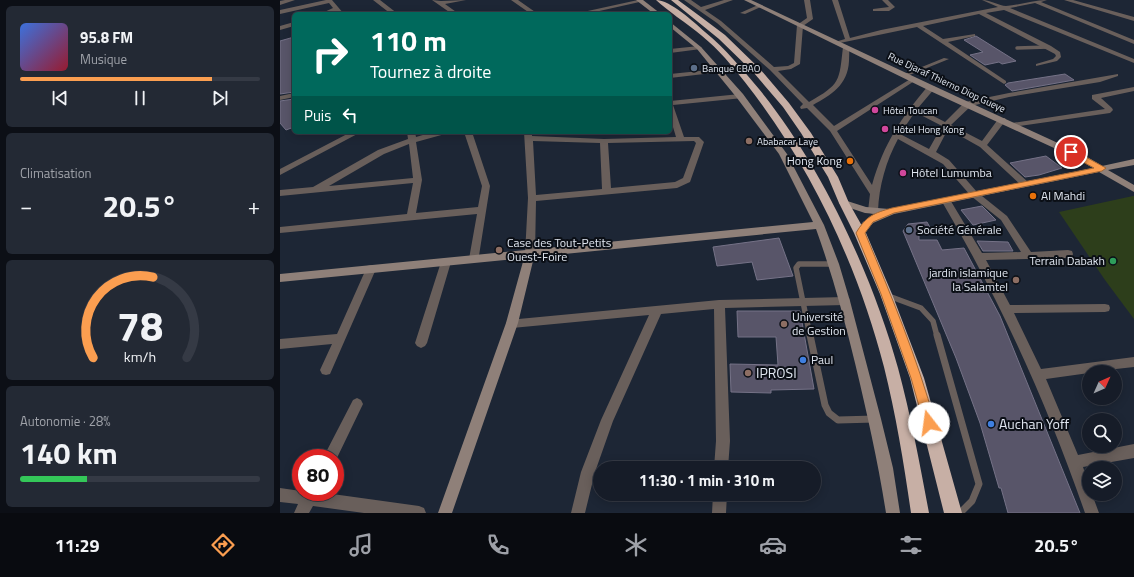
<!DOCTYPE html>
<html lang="fr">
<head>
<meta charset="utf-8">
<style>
  :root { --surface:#161c28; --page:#232934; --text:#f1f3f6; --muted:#9ea1a8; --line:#353a45; --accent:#fb9e50 }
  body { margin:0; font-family:"Titillium Web",sans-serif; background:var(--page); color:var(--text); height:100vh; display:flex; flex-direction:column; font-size:15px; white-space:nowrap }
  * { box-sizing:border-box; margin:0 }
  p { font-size:13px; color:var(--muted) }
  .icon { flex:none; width:22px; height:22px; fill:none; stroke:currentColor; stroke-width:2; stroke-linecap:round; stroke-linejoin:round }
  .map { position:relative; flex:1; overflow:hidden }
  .side { display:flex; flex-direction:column; gap:6px; padding:6px; background:#0c0f16; width:280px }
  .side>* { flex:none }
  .top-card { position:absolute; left:12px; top:12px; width:380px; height:122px; border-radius:6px; box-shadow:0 2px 10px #0003,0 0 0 1px var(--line); background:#00695c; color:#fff; overflow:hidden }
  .needle { width:26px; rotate:45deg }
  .buttons { position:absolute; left:802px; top:365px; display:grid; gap:8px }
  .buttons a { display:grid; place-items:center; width:40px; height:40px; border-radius:50%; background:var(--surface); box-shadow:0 2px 10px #0003,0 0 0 1px var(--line); font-size:20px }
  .speed { position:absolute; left:12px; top:449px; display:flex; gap:8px; font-size:20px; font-weight:700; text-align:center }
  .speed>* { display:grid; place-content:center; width:52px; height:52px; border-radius:50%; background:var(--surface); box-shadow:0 2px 10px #0003,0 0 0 1px var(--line); line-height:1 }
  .speed .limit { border:6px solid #d22; background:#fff; color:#111 }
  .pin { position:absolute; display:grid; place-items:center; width:34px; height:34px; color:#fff; margin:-17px; border:2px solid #fff; border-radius:50%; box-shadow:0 1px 4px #0007 }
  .me { position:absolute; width:44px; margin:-22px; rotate:345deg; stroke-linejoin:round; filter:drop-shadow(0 0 3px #0008) }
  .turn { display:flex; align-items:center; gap:14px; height:84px; padding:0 12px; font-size:18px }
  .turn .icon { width:52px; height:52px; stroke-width:2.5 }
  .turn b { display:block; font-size:28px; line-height:34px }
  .then { display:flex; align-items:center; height:38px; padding:0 12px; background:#0003; gap:8px; font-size:15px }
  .big { font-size:30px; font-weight:700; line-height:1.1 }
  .side .widget { flex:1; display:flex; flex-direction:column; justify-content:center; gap:6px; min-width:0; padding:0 14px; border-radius:6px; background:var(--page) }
  .side .dial { align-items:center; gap:0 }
  .dial svg { height:104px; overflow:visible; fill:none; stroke:var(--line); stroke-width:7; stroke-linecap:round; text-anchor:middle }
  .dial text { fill:var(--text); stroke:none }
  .song { display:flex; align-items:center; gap:12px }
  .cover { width:48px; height:48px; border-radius:6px; background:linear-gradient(135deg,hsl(220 70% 55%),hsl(350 70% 35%)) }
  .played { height:4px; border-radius:2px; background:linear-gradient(90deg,var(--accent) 80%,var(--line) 80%) }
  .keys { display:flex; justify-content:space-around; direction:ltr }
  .heat { display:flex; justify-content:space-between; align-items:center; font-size:22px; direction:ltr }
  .charge { height:6px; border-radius:3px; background:linear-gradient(90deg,#34c759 28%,var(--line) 0) }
  .trip { position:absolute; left:313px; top:461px; width:228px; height:40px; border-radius:20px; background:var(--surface); box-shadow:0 2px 10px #0003,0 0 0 1px var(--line); font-weight:700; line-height:40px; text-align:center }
  .tab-bar { display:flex; height:64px; justify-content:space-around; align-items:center; background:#090b10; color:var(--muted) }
  .tab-bar .icon { width:28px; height:28px }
  .tab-bar .active { color:var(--accent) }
  .tab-bar b { font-size:18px; color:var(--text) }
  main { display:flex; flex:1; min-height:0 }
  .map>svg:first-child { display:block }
  .green { fill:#2d3e1b }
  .building { fill:#585569; stroke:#757287 }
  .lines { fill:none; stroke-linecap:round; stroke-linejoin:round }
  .lane-far2 { stroke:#695f5b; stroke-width:3.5 }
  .lane-far1 { stroke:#695f5b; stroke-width:5.5 }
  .lane { stroke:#695f5b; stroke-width:7 }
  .street { fill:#695f5b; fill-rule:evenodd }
  .secondary { fill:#8f8079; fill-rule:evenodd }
  .highway { fill:#c7afa5; fill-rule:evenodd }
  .route { fill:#fb9e50; stroke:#a36734 }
  .service-dot { fill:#5c6f8a; stroke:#0b0f16; stroke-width:1.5 }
  .hotel-dot { fill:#d1479c; stroke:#0b0f16; stroke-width:1.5 }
  .education-dot { fill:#8d6e63; stroke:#0b0f16; stroke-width:1.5 }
  .food-dot { fill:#e8710a; stroke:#0b0f16; stroke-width:1.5 }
  .leisure-dot { fill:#2e9e5b; stroke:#0b0f16; stroke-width:1.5 }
  .shop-dot { fill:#3f7fe0; stroke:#0b0f16; stroke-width:1.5 }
  .labels { text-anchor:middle; stroke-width:4; stroke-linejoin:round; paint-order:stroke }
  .far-poi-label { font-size:10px; fill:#e1e7f1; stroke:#0b0f16; text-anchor:start }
  .far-street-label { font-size:10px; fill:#e1e7f1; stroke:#0b0f16 }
  .poi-label { font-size:12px; fill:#e1e7f1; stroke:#0b0f16; text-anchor:start }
  .near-poi-label { font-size:14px; fill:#e1e7f1; stroke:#0b0f16; text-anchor:start }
</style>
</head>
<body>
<main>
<section class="side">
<div class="widget">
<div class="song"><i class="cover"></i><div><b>95.8 FM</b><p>Musique</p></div></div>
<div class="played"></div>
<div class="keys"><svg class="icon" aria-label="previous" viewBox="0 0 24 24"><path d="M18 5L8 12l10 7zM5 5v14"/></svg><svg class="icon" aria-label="pause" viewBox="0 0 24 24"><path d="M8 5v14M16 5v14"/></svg><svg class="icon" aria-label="next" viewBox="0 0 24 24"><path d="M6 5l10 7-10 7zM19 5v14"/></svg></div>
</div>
<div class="widget"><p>Climatisation</p>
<div class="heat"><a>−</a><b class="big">20.5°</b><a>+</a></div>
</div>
<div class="widget dial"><svg viewBox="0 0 100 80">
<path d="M14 69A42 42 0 1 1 86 69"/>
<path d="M14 69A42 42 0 0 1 60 7" stroke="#fb9e50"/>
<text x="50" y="56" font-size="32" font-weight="700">78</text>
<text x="50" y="72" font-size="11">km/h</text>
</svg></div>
<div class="widget"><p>Autonomie · 28%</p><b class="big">140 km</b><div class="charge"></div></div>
</section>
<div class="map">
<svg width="854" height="513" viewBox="0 0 854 513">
  <rect width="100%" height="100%" fill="#1d2635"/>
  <path class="green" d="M853 196H854V319L825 280 779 212Z"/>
  <path class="building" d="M696 36 736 61 722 64 719 62 705 65 690 55 703 52 684 40Z
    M14 37V92L0 94V41Z
    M785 74 794 80 732 91 725 85 728 83Z
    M14 99V127L6 130 0 123V101Z
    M766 156 782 168 759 175 745 177 730 163Z
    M702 206 716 220 693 225 681 210Z
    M647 222 653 233 639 235V240H657L662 250 684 248 720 316 800 513H728L721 488H719L700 423 676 358 623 231 628 224Z
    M499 238 513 276 477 280 472 262 437 266 433 247Z
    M697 241 728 242 733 251H703Z
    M457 311H520L534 389 491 390V393L451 392 450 364 498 365 496 337H458Z"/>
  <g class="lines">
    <path class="lane-far2" d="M737 48 768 47"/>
    <path class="lane-far1" d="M606 295 641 308 653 321 657 336
      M530 336 516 268 519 264H554"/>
    <path class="lane" d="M530 335 545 405 549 413 558 420 595 419
      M657 335 699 484 692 501 680 513"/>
    <path class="street" d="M5 0H15L0 5V1Z
      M46 0H52L64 14H58L56 11 48 14H40L53 8 49 3 0 14V10Z
      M93 0H100L118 14H111Z
      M152 0 161 1 186 0 165 4 179 14H172Z
      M231 0H238L258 14H251Z
      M358 0 364 1 306 14H294Z
      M404 0H411L421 7 444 0H453L425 10 441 21 494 67 508 66 514 63 517 25 527 18 524 0H530L533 19 523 26 520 64 511 69 498 71 529 102C561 84 559 81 563 47L568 46C570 50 569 56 569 61 568 85 551 95 533 105L554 126 632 78H636V80L557 131 592 185C604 143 621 118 648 86H654L655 88 638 108 665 122 685 102 729 93 838 74V76L820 82 729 97 691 106 671 125 702 141 719 118H725L726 120 707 145 748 182 749 184 748 186H742L700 147 668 129 656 152 669 160 697 192 727 216 751 252 788 250 792 251 793 254 792 257 788 258 706 260 730 305 825 304 829 305 830 308 829 311 825 312 734 313 761 369 854 357V367L809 372V373L766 379 798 455 854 444V458L803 467 809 485V494H812L819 513H805C767 403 720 300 661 200L666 197 669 198 702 253 741 252 721 220 691 196 663 164 618 139C606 161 599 186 598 211L593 214 590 213 588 211 590 194 550 131 527 108 521 109 520 107 523 104 490 70 437 23ZM635 112 662 126 649 149 620 134Z
      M552 0H558L570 38 601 30 718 7 702 0C711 0 719 6 726 6 740 5 753 0 767 0L761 2 854 40V44L755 3 730 8 854 59V63L724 10 706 13 771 46 780 52 781 57 777 61 756 66V64L773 59 776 56 775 54 699 14 643 26 663 39 695 34V36L668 42 726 81V83L724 84 637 27 555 44V42L565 39Z
      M602 0H608L615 7 609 11H593V9L609 7Z
      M784 0H793L854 17V21Z
      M478 5 483 6 465 14 460 13Z
      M14 22V26L0 30V26Z
      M419 46 422 48 421 49 390 53V49Z
      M664 58 669 59 627 76 622 75Z
      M439 69 442 71 441 72 390 78V74Z
      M854 87V91L821 98 832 108 833 110 830 113 732 127 728 125 732 123 825 109 812 99V95Z
      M14 93V97L0 100V96Z
      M460 94 464 96 463 98 393 105 404 137H419L424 142 410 182 397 188 256 201 255 254 254 257H246L245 254 248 198 244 132H252V136L324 139 396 137 390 117V101ZM253 141 320 143 322 189 256 195ZM414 141 416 143 403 178 395 182 331 188 328 143Z
      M71 132H81L0 175V169Z
      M127 132H135L136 137 153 132H166L165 134 136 142 142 180 136 213 198 207 202 186 184 132H192L210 186 198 262H190L189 259 197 214 0 233V227L127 214 133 183 0 196V190L33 187 98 150 128 139ZM129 144 133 178 49 186 104 154Z
      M166 258 170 259 171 262 147 343 145 346 141 348 137 346 135 343 161 262 162 259Z
      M91 265 95 266 96 269 50 374 46 375 42 374 40 370 52 344 0 349V339L57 334 86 269 87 266Z
      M565 297 569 298 570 301 569 304 565 305 445 308 450 441 448 468H434L436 441 434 309 381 314 333 421 315 472 305 513H291L301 472 321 420 369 315 232 328 228 326 226 323 228 320 439 300Z
      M77 398 81 400 83 404 55 462V458H43L73 400Z
      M0 488 21 491V492H38L139 506 144 508 146 513H84L33 506 29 513H14L18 504 0 502Z
      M433 494H447L446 513H432Z"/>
    <path class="secondary" d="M356 0H363L381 14H374Z
      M464 0H471L654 86 804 155 822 166 854 159V165L828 170 854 185V192L819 172 614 214 593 223 583 235H577L575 233 583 222 596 214 585 213 561 205 559 203 561 201 564 200 586 207 609 209 813 168 798 159 648 90Z
      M390 22 421 47 463 94 507 154 544 225 559 264 570 301 601 419 613 468 620 513H606C598 462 587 413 575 363 564 318 552 273 536 229L254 257 238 323 172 513H158L226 323 244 258 0 282V274L533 222 499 154 457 98 417 49 390 27Z"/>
    <path class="highway" d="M376 0C390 0 414 22 425 32 446 49 462 69 479 89 541 165 592 274 618 368 631 416 640 465 649 513H631C624 464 616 415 604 367 575 255 521 146 445 58 431 42 414 29 397 17 390 11 382 6 376 0Z
      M391 0H398L421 17 445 35 480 69 509 103 531 133 558 177 569 203 586 233 612 294 644 378 682 513H664L630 378 600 294 574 233 559 203 548 177 521 133 503 107 474 73 439 39Z"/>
  </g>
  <path class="route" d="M788 150H793L826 168 822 171 614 213 593 222 585 233C611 295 637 357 655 423L653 427 649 428 645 427 631 378 601 294 576 233C586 216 594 213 612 208L814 168 788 154Z"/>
  <g class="service-dot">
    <circle cx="414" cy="68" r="4"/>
    <circle cx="629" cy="230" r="4"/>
  </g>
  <g class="hotel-dot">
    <circle cx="595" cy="110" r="4"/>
    <circle cx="605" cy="129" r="4"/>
    <circle cx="623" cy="173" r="4"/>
  </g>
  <g class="education-dot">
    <circle cx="469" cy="141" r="4"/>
    <circle cx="219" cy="250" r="4"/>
    <circle cx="736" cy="280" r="4"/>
    <circle cx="504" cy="324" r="4"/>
    <circle cx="468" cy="373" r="4"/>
  </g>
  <g class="food-dot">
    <circle cx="570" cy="161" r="4"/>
    <circle cx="753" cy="196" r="4"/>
  </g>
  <circle class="leisure-dot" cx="833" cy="261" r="4"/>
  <g class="shop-dot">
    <circle cx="523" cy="360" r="4"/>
    <circle cx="711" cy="424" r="4"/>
  </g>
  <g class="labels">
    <g class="far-poi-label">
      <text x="422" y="72">Banque CBAO</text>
      <text x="603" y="114">Hôtel Toucan</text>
      <text x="613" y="133">Hôtel Hong Kong</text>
      <text x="477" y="145">Ababacar Laye</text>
    </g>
    <g class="far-street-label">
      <text transform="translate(667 82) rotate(25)" y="4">Rue Djaraf Thierno Diop Gueye</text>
    </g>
    <g class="poi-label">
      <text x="562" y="165" text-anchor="end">Hong Kong</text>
      <text x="631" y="177">Hôtel Lumumba</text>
      <text x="761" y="200">Al Mahdi</text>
      <text x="637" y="234">Société Générale</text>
      <text x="227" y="247">Case des Tout-Petits<tspan x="227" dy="14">Ouest-Foire</tspan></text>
      <text x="825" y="265" text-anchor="end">Terrain Dabakh</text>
      <text x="728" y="277" text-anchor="end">jardin islamique<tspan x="728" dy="14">la Salamtel</tspan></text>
      <text x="512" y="321">Université<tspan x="512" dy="14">de Gestion</tspan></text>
      <text x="531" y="364">Paul</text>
    </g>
    <g class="near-poi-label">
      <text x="476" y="378">IPROSI</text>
      <text x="719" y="429">Auchan Yoff</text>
    </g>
  </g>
</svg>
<div class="buttons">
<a><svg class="needle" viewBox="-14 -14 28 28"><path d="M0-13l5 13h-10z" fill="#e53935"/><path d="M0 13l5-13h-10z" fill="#9ea1a8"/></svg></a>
<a><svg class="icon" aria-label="search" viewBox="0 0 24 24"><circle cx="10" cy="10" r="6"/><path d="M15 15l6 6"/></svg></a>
<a><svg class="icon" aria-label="layers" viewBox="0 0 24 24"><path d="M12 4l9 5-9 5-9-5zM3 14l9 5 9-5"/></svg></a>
</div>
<div class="speed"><div class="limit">80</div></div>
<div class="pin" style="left:791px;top:152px;background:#d93025"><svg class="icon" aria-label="arrive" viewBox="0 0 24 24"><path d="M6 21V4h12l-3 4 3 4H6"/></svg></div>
<svg class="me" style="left:649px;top:423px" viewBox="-20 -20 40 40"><circle r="19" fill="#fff"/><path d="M0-13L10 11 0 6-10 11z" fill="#fb9e50"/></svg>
<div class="trip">11:30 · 1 min · 310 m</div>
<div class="top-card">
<div class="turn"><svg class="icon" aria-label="right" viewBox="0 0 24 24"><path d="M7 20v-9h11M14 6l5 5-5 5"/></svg><div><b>110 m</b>Tournez à droite</div></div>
<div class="then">Puis<svg class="icon" aria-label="left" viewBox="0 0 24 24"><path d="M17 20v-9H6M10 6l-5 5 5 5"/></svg></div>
</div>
</div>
</main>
<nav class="tab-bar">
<b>11:29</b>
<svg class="icon active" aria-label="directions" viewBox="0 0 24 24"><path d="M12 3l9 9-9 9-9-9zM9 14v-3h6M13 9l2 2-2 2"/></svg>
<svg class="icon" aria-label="music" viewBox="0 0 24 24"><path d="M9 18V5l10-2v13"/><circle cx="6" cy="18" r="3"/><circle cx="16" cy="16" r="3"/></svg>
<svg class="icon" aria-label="phone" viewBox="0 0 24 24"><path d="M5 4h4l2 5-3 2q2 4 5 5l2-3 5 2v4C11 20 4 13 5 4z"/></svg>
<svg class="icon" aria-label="climate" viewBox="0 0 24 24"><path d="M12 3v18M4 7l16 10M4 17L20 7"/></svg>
<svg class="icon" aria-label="car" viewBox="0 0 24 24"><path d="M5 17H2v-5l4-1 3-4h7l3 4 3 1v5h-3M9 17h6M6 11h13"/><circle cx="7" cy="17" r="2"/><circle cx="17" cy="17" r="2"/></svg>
<svg class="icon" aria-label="filters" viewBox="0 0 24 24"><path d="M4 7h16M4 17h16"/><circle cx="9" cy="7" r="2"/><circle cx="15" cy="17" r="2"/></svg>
<b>20.5°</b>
</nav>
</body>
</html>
